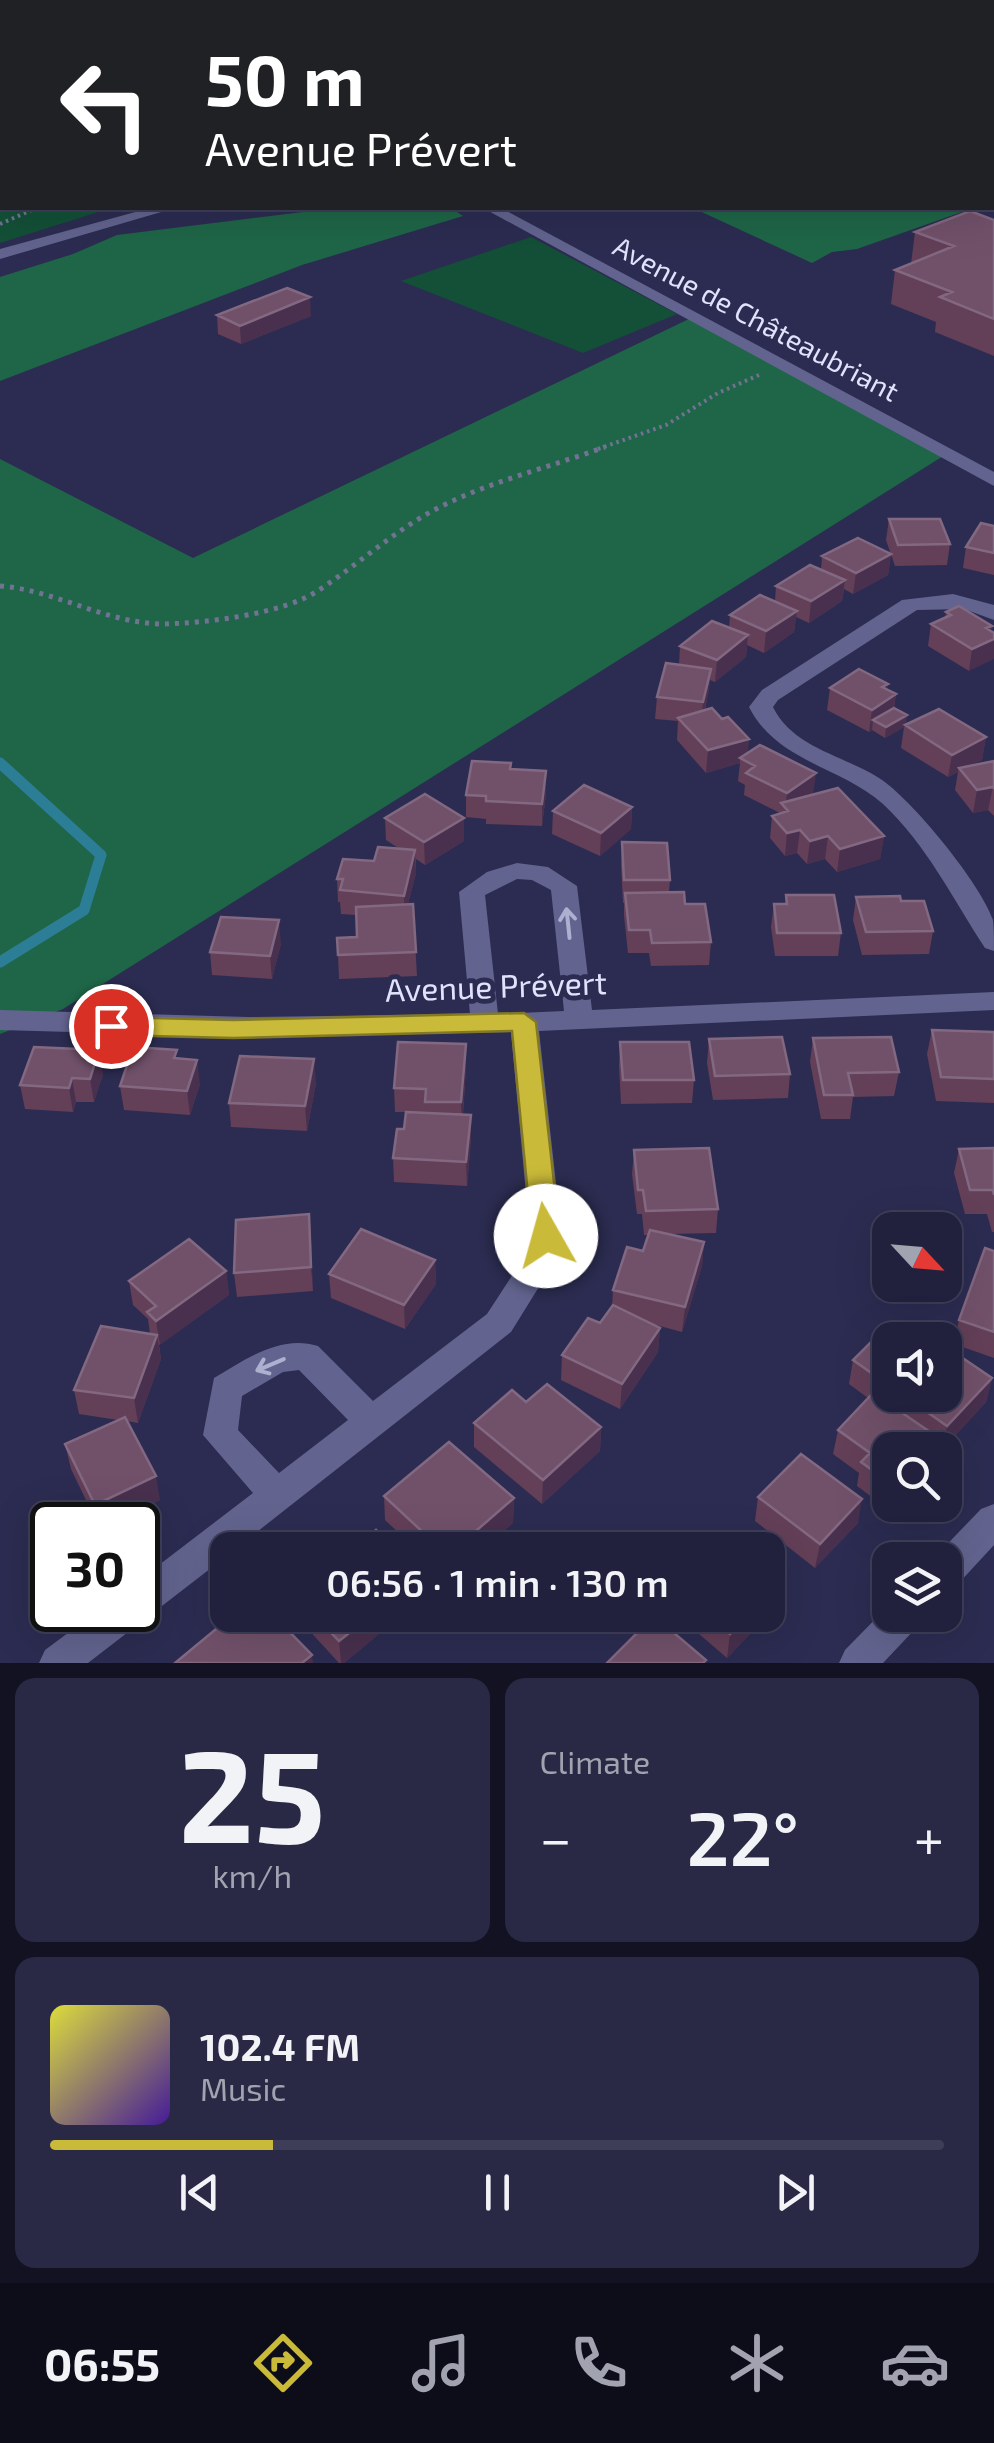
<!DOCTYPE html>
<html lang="en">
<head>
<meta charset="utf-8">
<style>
  :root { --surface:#21213e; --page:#292945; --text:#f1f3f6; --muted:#a2a3b0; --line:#3e3e58; --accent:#caba39 }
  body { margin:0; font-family:"Exo 2",sans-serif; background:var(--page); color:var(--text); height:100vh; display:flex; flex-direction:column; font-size:38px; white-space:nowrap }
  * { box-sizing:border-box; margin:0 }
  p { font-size:32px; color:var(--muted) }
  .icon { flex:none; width:55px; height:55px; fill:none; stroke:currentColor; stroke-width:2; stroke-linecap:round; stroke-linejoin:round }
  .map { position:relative; height:1663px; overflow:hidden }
  .details { display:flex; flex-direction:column; gap:15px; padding:15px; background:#121222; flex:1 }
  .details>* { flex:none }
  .banner { position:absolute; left:0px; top:0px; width:995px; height:210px; box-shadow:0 10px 40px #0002,0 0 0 2px var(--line); background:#202124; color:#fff; overflow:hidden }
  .needle { width:65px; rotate:116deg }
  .tools { position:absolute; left:872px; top:1212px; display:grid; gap:20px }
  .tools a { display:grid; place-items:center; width:90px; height:90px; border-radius:20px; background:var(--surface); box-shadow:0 10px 40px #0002,0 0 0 2px var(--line); font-size:50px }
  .speed { position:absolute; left:30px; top:1502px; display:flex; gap:20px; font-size:50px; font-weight:700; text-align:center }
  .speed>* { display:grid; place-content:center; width:130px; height:130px; border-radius:50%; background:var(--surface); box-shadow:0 10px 40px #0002,0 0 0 2px var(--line); line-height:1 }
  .speed .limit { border:5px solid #111; border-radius:15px; background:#fff; color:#111 }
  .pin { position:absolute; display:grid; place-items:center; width:85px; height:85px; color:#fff; margin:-42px; border:5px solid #fff; border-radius:50%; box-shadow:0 2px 10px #0007 }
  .me { position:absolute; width:110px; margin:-55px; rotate:353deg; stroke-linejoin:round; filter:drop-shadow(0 0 8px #0008) }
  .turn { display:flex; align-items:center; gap:35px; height:210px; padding:0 40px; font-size:45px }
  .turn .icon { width:130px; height:130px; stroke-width:2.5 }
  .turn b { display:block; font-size:70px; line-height:85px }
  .big { font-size:75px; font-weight:600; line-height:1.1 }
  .details .widget { flex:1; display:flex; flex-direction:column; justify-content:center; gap:15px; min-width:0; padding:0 35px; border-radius:20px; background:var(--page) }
  .details .dial { align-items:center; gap:0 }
  .dial b { font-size:130px; line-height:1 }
  .song { display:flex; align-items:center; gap:30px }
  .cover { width:120px; height:120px; border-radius:15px; background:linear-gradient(135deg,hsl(60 70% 55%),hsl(260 70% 35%)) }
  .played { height:10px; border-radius:5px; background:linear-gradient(90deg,var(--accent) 25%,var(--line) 25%) }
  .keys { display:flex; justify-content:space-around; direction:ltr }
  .heat { display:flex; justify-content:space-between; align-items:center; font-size:55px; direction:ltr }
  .details .tiles { flex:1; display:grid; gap:15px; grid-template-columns:1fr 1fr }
  .widget:last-child { grid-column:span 2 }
  .trip { position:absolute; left:210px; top:1532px; width:575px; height:100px; border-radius:20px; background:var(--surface); box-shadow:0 10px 40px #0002,0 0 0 2px var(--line); font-weight:600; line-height:100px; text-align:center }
  .menu { display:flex; height:160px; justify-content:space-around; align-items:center; background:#0d0d19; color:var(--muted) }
  .menu .icon { width:70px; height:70px }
  .menu .active { color:var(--accent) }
  .menu b { font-size:45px; color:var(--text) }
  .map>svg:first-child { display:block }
  .green { fill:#135037 }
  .forest { fill:#1f6648 }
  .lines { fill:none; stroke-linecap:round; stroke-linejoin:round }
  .stream { stroke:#2c7e97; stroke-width:11 }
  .path-far1 { stroke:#727394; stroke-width:4; stroke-dasharray:2.5 4; stroke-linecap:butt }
  .path { stroke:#727394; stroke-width:5; stroke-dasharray:4 6; stroke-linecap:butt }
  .minor { fill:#62648f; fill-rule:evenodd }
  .wall { fill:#633f58 }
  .shaded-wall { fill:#48304e }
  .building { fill:#71516a; stroke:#826881; stroke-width:2.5 }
  .oneway { stroke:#aeb0d0 }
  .route { fill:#caba39; stroke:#837925; stroke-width:2.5 }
  .labels { text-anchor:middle; stroke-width:10; stroke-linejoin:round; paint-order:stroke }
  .far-street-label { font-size:28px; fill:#e1e3fc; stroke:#2c2c52 }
  .street-label { font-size:32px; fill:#e1e3fc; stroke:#2c2c52 }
</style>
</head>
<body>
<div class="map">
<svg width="994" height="1663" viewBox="0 0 994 1663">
  <rect width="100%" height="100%" fill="#2c2c52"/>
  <path class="green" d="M0 0H409L416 2H2V208H111L0 243Z
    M531 237 677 314 583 353 401 281Z"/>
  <path class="forest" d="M336 208H451L463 216 302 265 0 381V277L73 254 117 235Z
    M693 208H973L857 249 832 252 812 263Z
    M693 317 948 453 63 1009 0 1034V459L193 558Z"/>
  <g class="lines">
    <path class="stream" d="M0 763 101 855 84 910 0 962"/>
    <path class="path-far1" d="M231 0 237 2
      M84 2 90 0
      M752 2 761 0
      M0 146 2 142
      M0 224 36 208
      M598 449 666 425 718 393 759 375"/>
    <path class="path" d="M0 586C56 590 107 624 164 624 206 623 284 614 319 590 363 561 398 527 446 504 496 480 553 466 605 447"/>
    <path class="minor" d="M992 68H994V76H992Z
      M150 208H175L0 259V249Z
      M483 208H501L994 472V486Z
      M953 594 994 605V620L964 609 917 610 778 700 773 707C793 748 843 755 879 778 911 798 981 884 993 920 994 929 994 942 994 951L985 948C953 899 926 844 883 804 840 766 777 762 749 707L762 690 902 600Z
      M517 863 548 867 577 886 592 1010 994 992V1010L539 1031 562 1237 542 1282 511 1332 234 1550H228V1555L88 1663H39L45 1650 99 1610H138V1581L253 1493 203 1435 214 1378C245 1360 280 1334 318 1346L373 1401 487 1314 517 1268 530 1237 511 1032 248 1037 0 1030V1010L248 1017 470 1014 459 892 487 872ZM517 879 532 880 551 890 564 1011 498 1014 485 895ZM299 1370 348 1420 279 1473 238 1430 242 1396 283 1372Z
      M994 1504V1545L958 1584 945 1589V1560H932L981 1509Z
      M890 1604V1615H923L917 1627 883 1663H839L845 1650Z"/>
  </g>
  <path class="wall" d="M595 0H642V2H595Z
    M2 158V196H0V161Z
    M994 220V356L935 332 936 322 891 304 895 270 911 264 915 232Z
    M217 315 311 316 241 344 218 334Z
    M889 519 950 544 947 565 895 566 886 540Z
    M994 526V575L963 568 966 547Z
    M891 554 888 575 853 594 844 589 842 601 809 623 796 617 794 632 764 653 747 645 746 657 715 682 710 680 705 711 722 719 749 739 747 754 884 836 880 859 837 872 825 859 807 864 797 853 785 856 770 838 772 816 780 813 744 795 745 785 738 781 740 763 706 773 677 740 678 721 655 719 657 697 679 665 680 646 729 628 730 615 775 601 776 586 821 570 822 556Z
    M946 612 992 626 969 671 928 646 931 624 945 618Z
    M830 688 887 690 896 694 894 708 906 725 986 737 982 760 971 765 994 761V816L988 810 973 813 955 790 958 772 948 777 901 748 904 727 885 738 872 730 869 732 827 710Z
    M511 769 546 771V793L542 826 486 824V819L466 817V795Z
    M632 807 631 829 600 856 552 834 553 811Z
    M385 818H464V841L425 865 416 859V873L408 904H413L417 976 339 979 338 955 357 937 356 915 341 914 340 902H338L337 879 398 848 386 840Z
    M622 842 670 880 669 892 685 904 711 942 709 965 651 966 649 953H628L624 916V903H623L621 865Z
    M786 895 841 933 838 956H775L771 927 774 904H785Z
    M856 897 901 901 933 931 929 954 862 955 853 920Z
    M281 944 272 979 212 975 210 952Z
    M932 1030 994 1032V1103L936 1101 927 1054Z
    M813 1038 899 1072 894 1096 853 1097 850 1119H821L810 1062Z
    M709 1039 790 1074 788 1098 713 1100 707 1063Z
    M620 1042 694 1080 692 1103 621 1104 619 1066Z
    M178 1058 200 1084 190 1115 124 1110 120 1086Z
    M466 1067 463 1115H471V1139L467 1186 394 1182 393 1158 404 1129 406 1112H395L394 1088Z
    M103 1074 94 1102H76L73 1112 25 1109 20 1085Z
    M316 1083 307 1131 231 1127 229 1103Z
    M994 1148V1232H992L987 1214H965L954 1173 959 1149Z
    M634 1150 718 1209 716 1233 670 1234 704 1242 702 1266 682 1332 652 1324 660 1328 658 1352 620 1409 561 1380 562 1355 600 1323 612 1307 613 1290 643 1251 649 1235H644L642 1214H637L632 1174Z
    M309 1214 313 1291 237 1297 234 1273Z
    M994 1251V1358L954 1344 959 1320Z
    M435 1260 436 1284 405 1329 331 1298 329 1274Z
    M226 1271 229 1295 159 1345 161 1359 138 1423 127 1421 160 1500 109 1525H98L71 1469 65 1444 118 1420 79 1414 74 1390 150 1334 148 1319 133 1305 129 1281Z
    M890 1350V1395H945L992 1378 986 1402 942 1450 931 1442 929 1450H890V1499L884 1506 857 1486 859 1473 833 1454 838 1430 868 1398 849 1384 853 1360Z
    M526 1402 601 1427 600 1451 542 1504 474 1447V1423Z
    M384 1496 514 1498 513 1523 482 1550H417L385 1520Z
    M758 1497 858 1523 815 1568 755 1521Z
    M777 1606 727 1658 677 1615H768Z
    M295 1615H402L344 1663H339Z"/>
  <path class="shaded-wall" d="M610 0H642V2H610Z
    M310 297 311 316 241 344 240 326Z
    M891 554 888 575 853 594 856 573Z
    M845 580 842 601 809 623 811 601Z
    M797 611 794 632 764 653 766 631Z
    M992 626 989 641 994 639V659L969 671 972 649 986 628Z
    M748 635 746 657 715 682 717 660Z
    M711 669 709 691 701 724 703 702Z
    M888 684 886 701 896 694 892 716 873 720 872 730 869 732 872 710 882 687Z
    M907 715 906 726 885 738 886 727Z
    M986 737 982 760 961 770 959 768 958 772 948 777 952 755Z
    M749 739 747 762 740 758V763L706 773 708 750Z
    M546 771V793L542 826V804Z
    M816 773 813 795 788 811 785 808 787 793Z
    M993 787 988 810 973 813 977 790Z
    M632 807 631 829 600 856 601 833Z
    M464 818V841L425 865 424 842Z
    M800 830 797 853 785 856 787 833Z
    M828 836 825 859 807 864 810 841Z
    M884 836 880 859 837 872 840 849Z
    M415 850 416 873 404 919V896Z
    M279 920 281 944 272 979 270 956Z
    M466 1044V1067L462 1126 461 1102Z
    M99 1050 103 1074 94 1102 90 1079Z
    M314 1059 316 1083 307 1131 305 1106Z
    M197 1060 200 1084 190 1115 187 1091Z
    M72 1078 76 1102 73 1112 69 1088Z
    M471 1115V1139L467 1186 466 1162Z
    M309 1214 311 1238 313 1291 311 1267Z
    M704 1242 702 1266 682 1332 685 1307Z
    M435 1260 436 1284 405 1329 404 1305Z
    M226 1271 229 1295 160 1345 156 1321Z
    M660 1328 658 1352 620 1409 622 1384Z
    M157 1335 161 1359 138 1423 134 1398Z
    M992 1378 986 1402 942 1450 947 1426Z
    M601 1427 600 1451 542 1504 543 1480Z
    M933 1434 929 1450H918Z
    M156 1476 160 1500 109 1525H99L95 1505Z
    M890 1480V1499L884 1506 889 1482Z
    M514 1498 513 1523 482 1550H454Z
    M862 1499 858 1523 815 1568 820 1544Z
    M781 1582 777 1606 727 1658 730 1634 748 1615H768V1596Z
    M372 1615H402L344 1663H341L339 1641Z
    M312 1655 313 1663H302Z"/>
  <path class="building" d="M970 211 994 220V319L940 297 952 292 895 270 954 246 915 232Z
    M287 288 310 297 240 326 217 315Z
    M889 519H940L950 544 898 545Z
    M981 523 994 526V553L966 547Z
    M858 538 891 554 856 573 822 556Z
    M810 565 845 580 811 601 776 586Z
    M760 595 797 611 766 631 730 615Z
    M959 606 992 626 986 628 994 633V639L972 649 931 624 951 615 946 612Z
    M712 621 748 635 717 660 680 646Z
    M666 663 711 669 703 702 657 697Z
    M859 669 888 684 882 687 896 694 872 710 830 688Z
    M712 708 722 719 728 717 749 739 708 750 678 718Z
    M894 708 907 715 886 727 873 720Z
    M939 709 986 737 952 755 905 725Z
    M760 745 816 773 787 793 746 773 755 766 740 758Z
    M472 761 511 763 510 769 546 771 542 804 486 801V796L466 795Z
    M994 761V789L993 787 977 790 959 768Z
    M584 785 632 807 601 833 553 811Z
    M838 788 884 836 840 849 828 836 810 841 800 830 787 833 772 816 788 811 781 803Z
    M425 794 464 818 424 842 385 818Z
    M622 842 667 843 670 880H624Z
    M378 847 415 850 404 896 340 890 343 879H337L343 859 374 861Z
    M684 892 685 904H705L711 942 652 943 650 930H629L625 893Z
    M786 895H834L841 933H777L774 904H787Z
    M900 896 901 901H924L933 931 866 932 856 897Z
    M413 904 416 952 338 955 337 938 357 937 356 907Z
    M221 917 279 920 270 956 210 952Z
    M932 1030 994 1032V1079L941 1077Z
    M782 1037 790 1074 715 1076 709 1039Z
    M891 1037 899 1072 848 1073 853 1095H824L813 1038Z
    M398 1042 466 1044 461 1102H425L426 1089 394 1088Z
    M620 1042H689L694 1080H623Z
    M34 1047 99 1050 90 1079 72 1078 69 1088 20 1085Z
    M133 1047 177 1050 174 1058 197 1060 187 1091 120 1086Z
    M240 1056 314 1059 305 1106 229 1103Z
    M406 1112 471 1115 466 1162 393 1158 397 1129H404Z
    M709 1148 718 1209 646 1211 643 1190H638L634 1150Z
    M994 1148V1195L993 1190H970L959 1149Z
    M309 1214 311 1267 234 1273 236 1220Z
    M361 1229 435 1260 404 1305 329 1274Z
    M650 1230 704 1242 685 1307 613 1290 627 1247 643 1251Z
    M189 1239 226 1271 156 1321 147 1312 156 1306 129 1281Z
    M985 1248 994 1251V1332L959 1320Z
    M613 1305 660 1328 622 1384 562 1355 588 1318 600 1323Z
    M101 1326 157 1335 134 1398 74 1390Z
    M874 1339 890 1350V1386L853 1360Z
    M945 1346 992 1378 947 1426 903 1395H945Z
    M547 1384 601 1427 543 1480 474 1423 512 1390 526 1402Z
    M873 1393 933 1434 918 1450H890L889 1482 861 1462 870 1453 838 1430Z
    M125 1417 156 1476 95 1505 65 1444Z
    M449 1442 514 1498 454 1550H442L384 1496Z
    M801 1454 862 1499 820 1544 758 1497Z
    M376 1530 396 1550H351Z
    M725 1537 741 1550H712Z
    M768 1572 781 1582 768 1596Z
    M233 1615H273L312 1655 302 1663H175Z
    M314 1615H372L339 1641Z
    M708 1615H748L730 1634Z
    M654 1616 706 1660 703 1663H607Z"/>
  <defs><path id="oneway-shaft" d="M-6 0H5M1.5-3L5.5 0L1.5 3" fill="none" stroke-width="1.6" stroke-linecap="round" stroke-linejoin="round" transform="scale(2.5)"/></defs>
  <g class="oneway">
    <use href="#oneway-shaft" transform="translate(568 923) rotate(-96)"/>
    <use href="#oneway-shaft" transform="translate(270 1365) rotate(157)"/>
  </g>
  <path class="route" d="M524 1013 536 1022 560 1236 556 1244 546 1248 536 1244 532 1236 512 1031 233 1038 111 1035 102 1032 98 1026 102 1020 111 1017 233 1020Z"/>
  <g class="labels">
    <g class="far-street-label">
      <text transform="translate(756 319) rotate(28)" y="10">Avenue de Châteaubriant</text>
    </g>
    <g class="street-label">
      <text transform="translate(496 987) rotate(-2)" y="11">Avenue Prévert</text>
    </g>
  </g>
</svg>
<div class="tools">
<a><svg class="needle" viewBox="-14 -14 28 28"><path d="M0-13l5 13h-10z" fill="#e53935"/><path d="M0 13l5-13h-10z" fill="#a2a3b0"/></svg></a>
<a><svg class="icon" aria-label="sound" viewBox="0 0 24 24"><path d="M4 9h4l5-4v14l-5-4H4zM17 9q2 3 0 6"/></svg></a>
<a><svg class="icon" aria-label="search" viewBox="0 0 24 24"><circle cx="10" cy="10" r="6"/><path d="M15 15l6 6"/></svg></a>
<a><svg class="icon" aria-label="layers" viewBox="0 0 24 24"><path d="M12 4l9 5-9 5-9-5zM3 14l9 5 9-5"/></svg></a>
</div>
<div class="speed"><div class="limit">30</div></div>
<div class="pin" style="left:111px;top:1026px;background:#d93025"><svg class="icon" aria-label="arrive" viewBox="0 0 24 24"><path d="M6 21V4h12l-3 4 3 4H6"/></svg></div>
<svg class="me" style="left:546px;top:1236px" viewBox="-20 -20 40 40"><circle r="19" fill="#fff"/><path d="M0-13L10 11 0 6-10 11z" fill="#caba39"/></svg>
<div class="trip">06:56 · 1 min · 130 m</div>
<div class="banner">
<div class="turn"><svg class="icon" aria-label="left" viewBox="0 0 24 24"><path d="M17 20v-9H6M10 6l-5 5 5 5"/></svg><div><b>50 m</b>Avenue Prévert</div></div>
</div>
</div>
<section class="details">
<div class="tiles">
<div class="widget dial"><b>25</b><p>km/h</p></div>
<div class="widget"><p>Climate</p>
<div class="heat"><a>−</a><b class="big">22°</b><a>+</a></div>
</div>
<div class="widget">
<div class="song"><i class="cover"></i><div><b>102.4 FM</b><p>Music</p></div></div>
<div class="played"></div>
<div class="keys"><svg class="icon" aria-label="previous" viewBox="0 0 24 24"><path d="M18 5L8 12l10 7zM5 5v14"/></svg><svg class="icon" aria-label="pause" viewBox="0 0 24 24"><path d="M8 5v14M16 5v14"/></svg><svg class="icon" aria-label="next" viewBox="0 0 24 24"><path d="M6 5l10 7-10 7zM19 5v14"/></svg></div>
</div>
</div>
</section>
<nav class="menu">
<b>06:55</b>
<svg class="icon active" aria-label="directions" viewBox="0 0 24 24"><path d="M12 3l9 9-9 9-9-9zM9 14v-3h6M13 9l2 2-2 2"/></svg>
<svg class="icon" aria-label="music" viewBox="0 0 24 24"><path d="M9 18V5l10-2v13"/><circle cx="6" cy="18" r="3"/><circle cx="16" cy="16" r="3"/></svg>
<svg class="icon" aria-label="phone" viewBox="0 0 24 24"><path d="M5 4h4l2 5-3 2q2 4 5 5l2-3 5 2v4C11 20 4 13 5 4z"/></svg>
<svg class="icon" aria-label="climate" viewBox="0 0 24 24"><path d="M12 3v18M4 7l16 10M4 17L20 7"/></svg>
<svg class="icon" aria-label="car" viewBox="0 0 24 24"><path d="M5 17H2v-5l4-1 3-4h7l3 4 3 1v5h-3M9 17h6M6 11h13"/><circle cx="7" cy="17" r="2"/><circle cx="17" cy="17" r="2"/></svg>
</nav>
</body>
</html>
